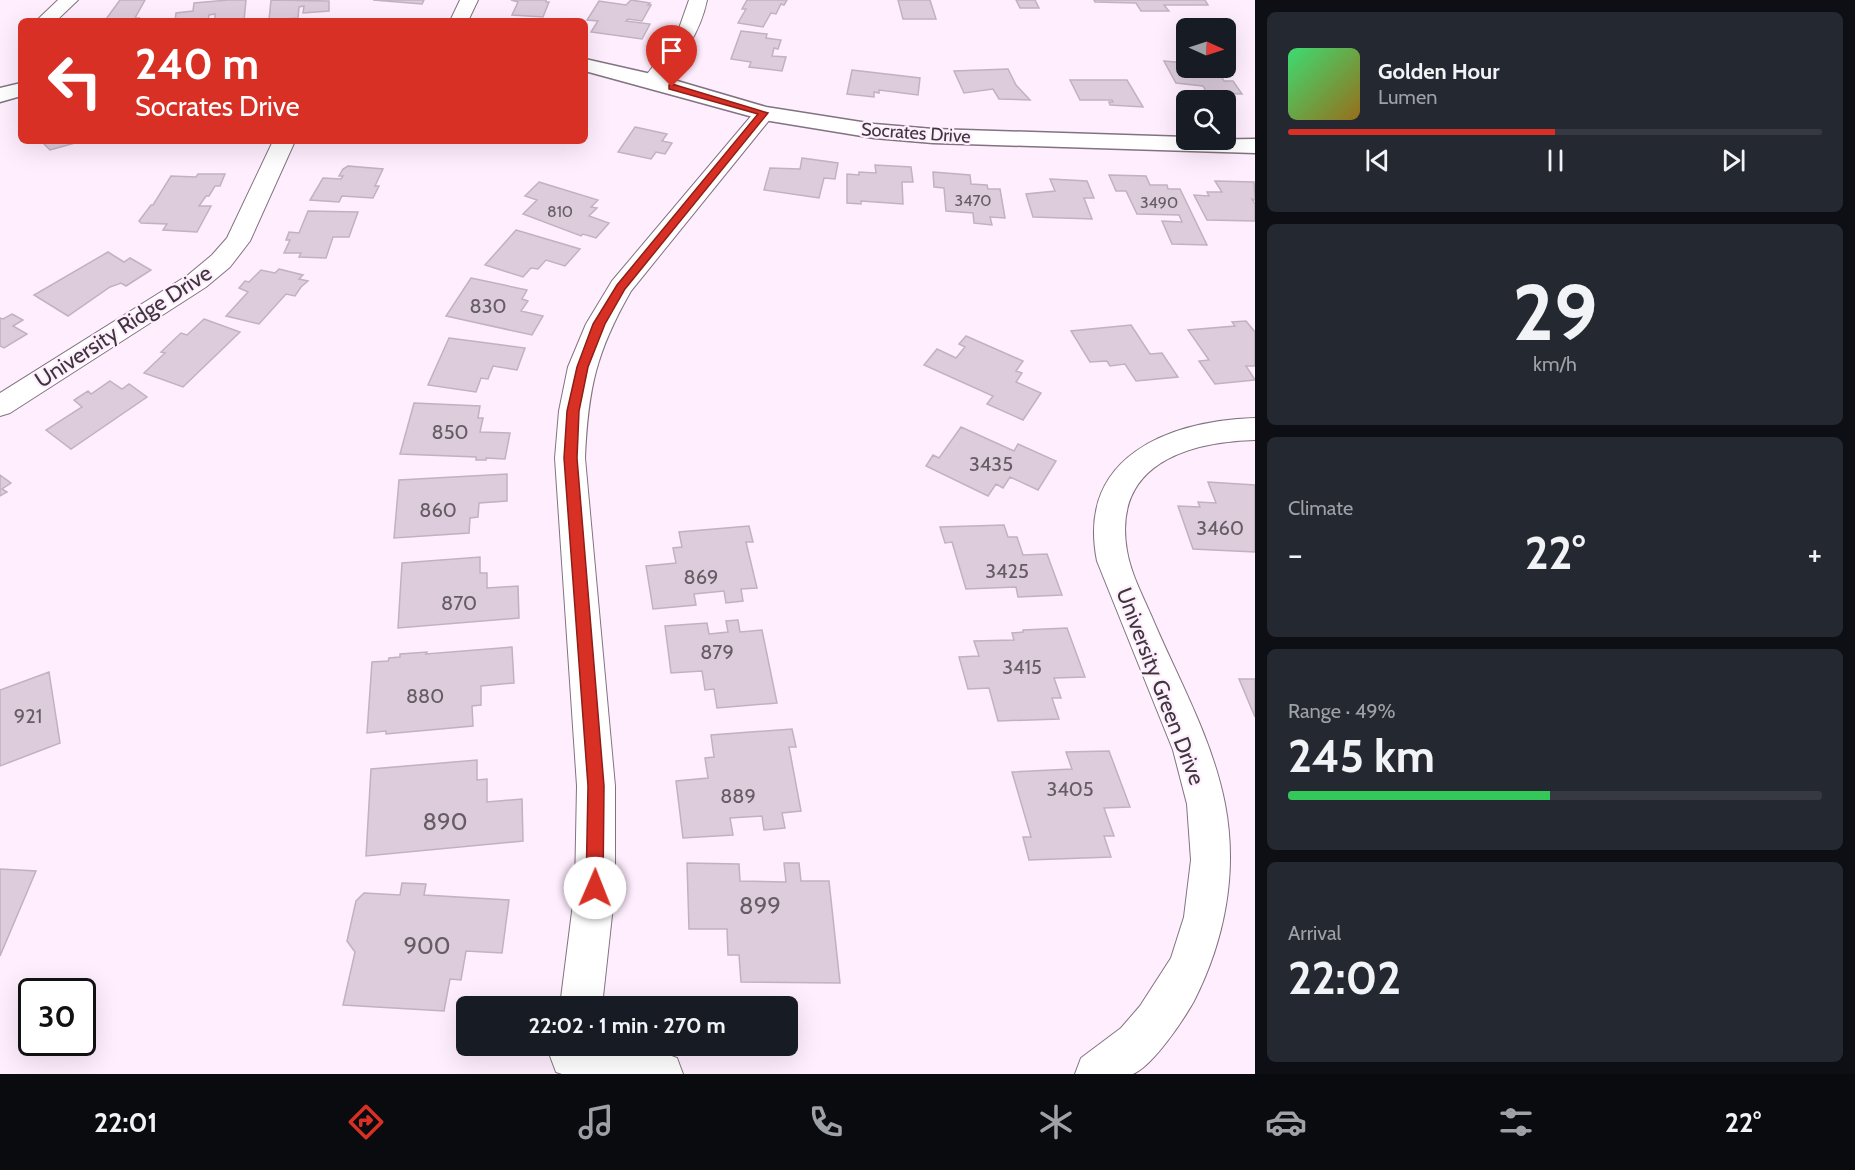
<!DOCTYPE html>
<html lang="en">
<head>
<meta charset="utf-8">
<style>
  :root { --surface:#171b24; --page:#242831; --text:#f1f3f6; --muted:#9ea1a6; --line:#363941; --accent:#d93025 }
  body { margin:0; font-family:Cabin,sans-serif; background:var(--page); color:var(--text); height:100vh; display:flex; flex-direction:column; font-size:22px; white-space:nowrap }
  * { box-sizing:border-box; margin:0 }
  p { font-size:20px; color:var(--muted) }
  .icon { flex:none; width:33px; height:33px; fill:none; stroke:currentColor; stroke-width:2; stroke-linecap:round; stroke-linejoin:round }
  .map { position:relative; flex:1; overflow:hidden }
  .drawer { display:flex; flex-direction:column; gap:12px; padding:12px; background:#0d0f14; width:600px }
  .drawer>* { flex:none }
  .guide { position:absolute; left:18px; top:18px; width:570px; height:126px; border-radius:9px; box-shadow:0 6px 24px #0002; background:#d93025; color:#fff; overflow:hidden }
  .needle { width:39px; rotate:93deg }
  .buttons { position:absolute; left:1176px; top:18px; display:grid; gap:12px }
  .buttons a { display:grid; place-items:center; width:60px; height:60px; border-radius:9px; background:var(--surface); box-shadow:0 6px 24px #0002; font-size:30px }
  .speed { position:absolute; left:18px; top:978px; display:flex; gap:12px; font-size:30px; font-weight:700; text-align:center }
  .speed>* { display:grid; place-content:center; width:78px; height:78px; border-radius:50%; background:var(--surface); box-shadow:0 6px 24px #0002; line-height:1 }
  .speed .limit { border:3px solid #111; border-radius:9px; background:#fff; color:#111 }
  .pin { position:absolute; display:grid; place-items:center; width:51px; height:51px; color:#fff; margin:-62px -26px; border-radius:50% 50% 50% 0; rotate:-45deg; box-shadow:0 0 6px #0007 }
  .pin .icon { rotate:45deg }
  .me { position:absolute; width:66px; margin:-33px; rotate:1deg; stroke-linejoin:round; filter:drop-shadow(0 0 4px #0008) }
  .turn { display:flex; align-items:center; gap:21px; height:126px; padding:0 18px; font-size:27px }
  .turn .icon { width:78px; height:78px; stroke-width:2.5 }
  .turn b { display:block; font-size:42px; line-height:51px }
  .big { font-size:45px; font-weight:700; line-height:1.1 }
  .drawer .tile { flex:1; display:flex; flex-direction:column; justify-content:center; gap:9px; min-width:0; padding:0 21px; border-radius:9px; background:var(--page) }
  .drawer .dial { align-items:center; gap:0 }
  .dial b { font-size:78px; line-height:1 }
  .song { display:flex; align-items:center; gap:18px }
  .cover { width:72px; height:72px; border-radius:9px; background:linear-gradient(135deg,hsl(140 70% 55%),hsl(40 70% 35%)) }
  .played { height:6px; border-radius:3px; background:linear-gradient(90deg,var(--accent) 50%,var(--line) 50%) }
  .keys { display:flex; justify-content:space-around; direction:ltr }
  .heat { display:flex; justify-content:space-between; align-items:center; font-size:33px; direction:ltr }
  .charge { height:9px; border-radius:4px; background:linear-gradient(90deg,#34c759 49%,var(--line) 0) }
  .trip { position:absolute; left:456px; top:996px; width:342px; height:60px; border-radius:9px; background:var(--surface); box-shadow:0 6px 24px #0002; font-weight:700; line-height:60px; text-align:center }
  .menu { display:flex; height:96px; justify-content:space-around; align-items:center; background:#090b0e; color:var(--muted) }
  .menu .icon { width:42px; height:42px }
  .menu .active { color:var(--accent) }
  .menu b { font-size:27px; color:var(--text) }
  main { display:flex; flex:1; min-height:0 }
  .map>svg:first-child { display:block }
  .building { fill:#dcccdc; stroke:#c1b1c1; stroke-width:1.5 }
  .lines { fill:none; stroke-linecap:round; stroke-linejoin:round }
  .street-casing { stroke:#827381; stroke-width:2 }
  .secondary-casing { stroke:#827381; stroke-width:3 }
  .street { fill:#fff; fill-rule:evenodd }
  .secondary { fill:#fff; fill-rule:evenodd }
  .route { fill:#d93025; stroke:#8d1f18; stroke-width:1.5 }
  .labels { text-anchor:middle; stroke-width:4.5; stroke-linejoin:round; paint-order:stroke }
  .far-number-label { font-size:16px; fill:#655c64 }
  .far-street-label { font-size:18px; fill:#3d363c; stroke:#ffeefe }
  .number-label { font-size:20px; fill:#655c64 }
  .street-label { font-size:22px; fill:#3d363c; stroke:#ffeefe }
  .near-number-label { font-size:24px; fill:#655c64 }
</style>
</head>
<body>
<main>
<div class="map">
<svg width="1255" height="1074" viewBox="0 0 1255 1074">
  <rect width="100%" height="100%" fill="#ffeefe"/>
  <path class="building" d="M120 0H145L135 18H139L137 21 106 19Z
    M228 0H246L244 21H215V14L209 15 208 21H175L176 13 193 11 194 3Z
    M271 0 329 1V11L303 13 304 6 299 7 298 18 269 20Z
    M373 0H424L422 4Z
    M511 0H546V2H549L543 17 512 15 518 2Z
    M631 0 650 3 648 5H651L642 21 628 19 626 21 650 24 642 39 591 32 598 21 587 20 599 1 626 5Z
    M747 0H787L784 5 781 4 776 14 771 13 763 27 738 23 746 9H742Z
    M898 0H930L936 19H903Z
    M1016 0H1035L1039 8H1020Z
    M1094 0H1205L1208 5H1164L1169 11H1141L1136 3 1095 2Z
    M741 31 767 34 766 38 781 40 778 49 774 48 772 56 786 57 782 71 749 67 751 62 731 59Z
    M1164 61 1186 63V68H1216L1224 81H1233L1242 94 1207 93 1203 86 1176 83Z
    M1008 69 1016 85 1030 100 999 99 993 89 964 93 954 71Z
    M852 70 920 78 918 95 879 90V93L874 92V97L847 94Z
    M1070 80H1127L1143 107 1110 105 1109 102H1113L1112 100H1080Z
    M635 127 667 134 662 141 672 143 665 154 656 152 651 159 618 152Z
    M41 141H74L75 143 50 150Z
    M802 158 838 163 835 179 824 178 819 198 764 190 770 168 800 169Z
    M875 165 911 167 913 182H902L903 204 861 201V204L847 203V174L859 175V172L876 173Z
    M348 166 383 169 375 186H379L373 198 342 196 339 202 310 200 323 178 341 179 343 176H339L343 169Z
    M933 172 970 175 971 184 987 185 988 189H1000L1005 218 990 217 992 225 974 223 973 213 946 211 944 188 934 187Z
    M198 174H225L220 186H215L209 196H206L199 206H211L197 232 163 230 167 224 141 223 139 221 151 205H153L171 176 196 177Z
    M1109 175 1146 176 1150 185H1167L1168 189H1180L1207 245 1172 244 1162 221 1182 222 1179 215 1137 214 1126 191H1116Z
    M1050 179 1087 181 1094 198H1084L1092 219 1033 217 1026 194 1055 191Z
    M1215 181 1254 182 1255 200 1252 199 1255 204V221L1207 220 1194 195 1209 196 1207 192H1222Z
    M539 182 598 200 591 207 597 208 589 216 609 223 596 238 583 234 581 236 523 214 537 200 525 196Z
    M308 211 358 212 349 237H333L326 258 299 257 301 253H284L290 240H286L289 232 299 233Z
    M516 230 580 249 565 266 546 260 538 269 531 268 523 277 485 265Z
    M108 252 124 262 130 258 151 270 126 286 121 283 110 287 68 316 34 295Z
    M279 269 303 275 299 279 308 281 301 287 295 296 286 294 259 324 226 316 248 292 239 288 245 281 249 282 261 270 275 273Z
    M471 278 527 290 522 299 528 301 521 311 543 316 532 335 446 316Z
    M12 314 23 320 13 326 27 334 4 348 0 346V318L3 319Z
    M204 319 240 332 183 387 144 373 165 353 161 352 181 333 187 335Z
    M1246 321 1255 332V366H1246L1255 380 1215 384 1199 361 1209 360 1188 330 1235 326 1232 322Z
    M1131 325 1150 354 1162 353 1178 377 1136 381 1125 364 1110 366 1107 361 1090 362 1071 331Z
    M966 336 1023 361 1016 371 1022 373 1016 382 1041 393 1023 420 987 404 993 396 924 365 937 349 956 358 965 347 959 344Z
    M449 338 525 348 517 370 493 366 488 379 481 378 476 392 428 385Z
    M110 381 122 389 129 384 147 397 71 449 46 430 82 407 74 400 88 391 91 394Z
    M414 403 480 406 478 418H483L480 432 510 433 505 459 486 458V460H476V457L400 454Z
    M961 427 1014 451 1018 444 1056 461 1038 490 1010 477 1003 488 996 484 988 496 926 466 933 455 939 458Z
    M507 474V501L479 503 478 517 470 518 469 533 394 538 399 480Z
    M0 475 11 483 2 489 7 492 0 496Z
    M1208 482 1255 485V552L1193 549 1178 506 1200 507 1198 502 1216 503Z
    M1004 525 1008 537H1017L1023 555 1047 554 1062 595 1018 597 1016 587 966 589 952 542 945 543 940 527Z
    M749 526 753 542H746L757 588 741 589 743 601 726 603 724 591 694 594 696 605 653 609 646 566 676 563 673 548 682 547 679 532Z
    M480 557V573H487V588L518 586 519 618 398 628 402 563Z
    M738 620 740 632 762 630 777 703 717 708 714 689 705 690 702 671 671 673 665 626 707 623 709 634 728 632 726 621Z
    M1067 628 1085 677 1054 678 1061 698H1052L1059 719 998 721 989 688 968 689 959 657 979 656 974 641 1014 640 1012 633 1023 632V630Z
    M512 647 514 683 481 686V705L472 706 473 726 386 734V731L367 733 372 662 388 661 389 658 400 657V654L427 652 426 654Z
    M49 672 60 743 0 766V690Z
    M1239 679H1255V717Z
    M792 729 796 747H789L801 811 782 813 785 828 764 830 762 816 730 818 733 835 683 838 676 781 708 778 705 758 714 757 711 735Z
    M1109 751 1130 807 1104 808 1114 836H1104L1111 857 1029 860 1023 837H1031L1012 772 1072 769 1066 752Z
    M477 760V780L487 779V802L522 799 523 841 366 856 371 769Z
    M687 863 739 864 740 881 786 882 784 863H799L801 881H829L840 983 741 982 739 955H728L727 929H689Z
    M0 869 36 871 0 956Z
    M402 883 426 884 424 895 509 900 502 953 466 951 461 980 450 979 444 1011 343 1005 355 952 347 941 356 901 364 893 400 895Z"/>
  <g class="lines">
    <defs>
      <path id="street" d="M58 0H78L56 21H36Z
        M460 0H478L468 21H450Z
        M689 0H707C700 34 681 59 659 85H645L642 81 677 34Z
        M764 107 771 109 775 113 631 291C596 352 588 389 585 458L615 786V888L602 1006H560L575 888 577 786 555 458 559 411 568 367 586 324 612 281 757 109Z
        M273 141H295L250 241 230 267 206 287 10 413 0 416V393L188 275 212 255 227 238Z
        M1255 418V440C1186 442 1112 465 1127 551 1131 574 1142 594 1151 615 1177 677 1212 737 1225 804 1238 872 1225 940 1194 1001 1184 1019 1153 1066 1133 1074 1125 1074 1087 1074 1075 1074L1081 1058 1121 1028 1140 1006 1171 958 1184 917 1191 860 1187 804 1173 750 1097 561C1076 456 1169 421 1255 418Z
        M554 1046C596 1046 637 1042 677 1058L683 1074H562L556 1072 550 1056Z"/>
      <path id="secondary" d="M585 59 660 76 766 107 874 124 933 129 1186 137V140L1255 139V153L933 143 874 138 764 120 585 71Z
        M21 83V96L0 102V88Z"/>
    </defs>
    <use href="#street" class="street-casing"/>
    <use href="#secondary" class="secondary-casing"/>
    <use href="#street" class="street"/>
    <use href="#secondary" class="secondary"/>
  </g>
  <path class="route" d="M672 84 768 113 625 289 605 324 588 367 579 411 577 458 604 786 603 888 601 894 595 896 588 894 586 888 588 786 564 458 567 411 577 367 593 324 617 285 758 114 669 89V85Z"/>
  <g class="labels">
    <g class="far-number-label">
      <text x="973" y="206">3470</text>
      <text x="1159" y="208">3490</text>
      <text x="560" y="217">810</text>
    </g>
    <g class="far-street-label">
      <text transform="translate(916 133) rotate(4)" y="6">Socrates Drive</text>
    </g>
    <g class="number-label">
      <text x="488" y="313">830</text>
      <text x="450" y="439">850</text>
      <text x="991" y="471">3435</text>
      <text x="438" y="517">860</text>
      <text x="1220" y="535">3460</text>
      <text x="1007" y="578">3425</text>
      <text x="701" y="584">869</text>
      <text x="459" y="610">870</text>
      <text x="717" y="659">879</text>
      <text x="1022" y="674">3415</text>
      <text x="425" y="703">880</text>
      <text x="28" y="723">921</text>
      <text x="1070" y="796">3405</text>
      <text x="738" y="803">889</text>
    </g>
    <g class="street-label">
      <text transform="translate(123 326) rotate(-33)" y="8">University Ridge Drive</text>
      <text transform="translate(1161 686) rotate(69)" y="8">University Green Drive</text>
    </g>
    <g class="near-number-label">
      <text x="445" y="830">890</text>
      <text x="760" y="914">899</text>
      <text x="427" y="954">900</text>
    </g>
  </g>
</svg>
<div class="buttons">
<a><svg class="needle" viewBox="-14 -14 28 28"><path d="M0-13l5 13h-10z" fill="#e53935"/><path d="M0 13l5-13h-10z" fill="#9ea1a6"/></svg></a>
<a><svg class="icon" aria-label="search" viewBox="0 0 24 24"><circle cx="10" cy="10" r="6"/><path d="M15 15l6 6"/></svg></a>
</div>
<div class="speed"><div class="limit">30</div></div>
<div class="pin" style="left:672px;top:87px;background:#d93025"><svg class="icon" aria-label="arrive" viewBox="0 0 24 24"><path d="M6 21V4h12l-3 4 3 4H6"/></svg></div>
<svg class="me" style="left:595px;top:888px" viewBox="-20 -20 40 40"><circle r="19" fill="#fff"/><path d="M0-13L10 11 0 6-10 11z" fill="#d93025"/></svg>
<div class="trip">22:02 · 1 min · 270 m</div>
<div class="guide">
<div class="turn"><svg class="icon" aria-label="left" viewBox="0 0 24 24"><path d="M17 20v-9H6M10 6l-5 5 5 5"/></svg><div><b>240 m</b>Socrates Drive</div></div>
</div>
</div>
<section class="drawer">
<div class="tile">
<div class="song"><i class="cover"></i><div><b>Golden Hour</b><p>Lumen</p></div></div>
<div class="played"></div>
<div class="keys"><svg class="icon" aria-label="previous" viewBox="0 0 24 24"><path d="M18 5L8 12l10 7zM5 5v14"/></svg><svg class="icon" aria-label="pause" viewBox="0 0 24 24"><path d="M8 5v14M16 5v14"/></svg><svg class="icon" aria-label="next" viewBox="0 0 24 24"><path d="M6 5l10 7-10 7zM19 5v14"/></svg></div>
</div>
<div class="tile dial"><b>29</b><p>km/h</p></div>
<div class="tile"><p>Climate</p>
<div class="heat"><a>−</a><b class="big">22°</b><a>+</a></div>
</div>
<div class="tile"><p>Range · 49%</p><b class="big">245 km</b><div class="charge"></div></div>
<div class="tile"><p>Arrival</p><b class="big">22:02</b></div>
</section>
</main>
<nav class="menu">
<b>22:01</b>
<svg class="icon active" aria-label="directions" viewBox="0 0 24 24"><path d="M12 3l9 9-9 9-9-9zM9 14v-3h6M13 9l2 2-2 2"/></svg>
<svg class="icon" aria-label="music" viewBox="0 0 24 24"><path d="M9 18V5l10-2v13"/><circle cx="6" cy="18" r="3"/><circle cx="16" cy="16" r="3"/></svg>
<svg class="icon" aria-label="phone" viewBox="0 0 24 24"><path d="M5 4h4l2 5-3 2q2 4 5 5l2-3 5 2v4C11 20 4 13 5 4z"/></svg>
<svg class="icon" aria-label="climate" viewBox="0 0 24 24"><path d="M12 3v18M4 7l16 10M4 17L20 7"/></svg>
<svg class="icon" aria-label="car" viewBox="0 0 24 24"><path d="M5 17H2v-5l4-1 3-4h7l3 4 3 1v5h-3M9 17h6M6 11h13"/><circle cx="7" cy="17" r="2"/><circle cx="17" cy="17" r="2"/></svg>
<svg class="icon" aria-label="filters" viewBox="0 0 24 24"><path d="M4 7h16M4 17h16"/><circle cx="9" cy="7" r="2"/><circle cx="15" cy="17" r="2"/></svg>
<b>22°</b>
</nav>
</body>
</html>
